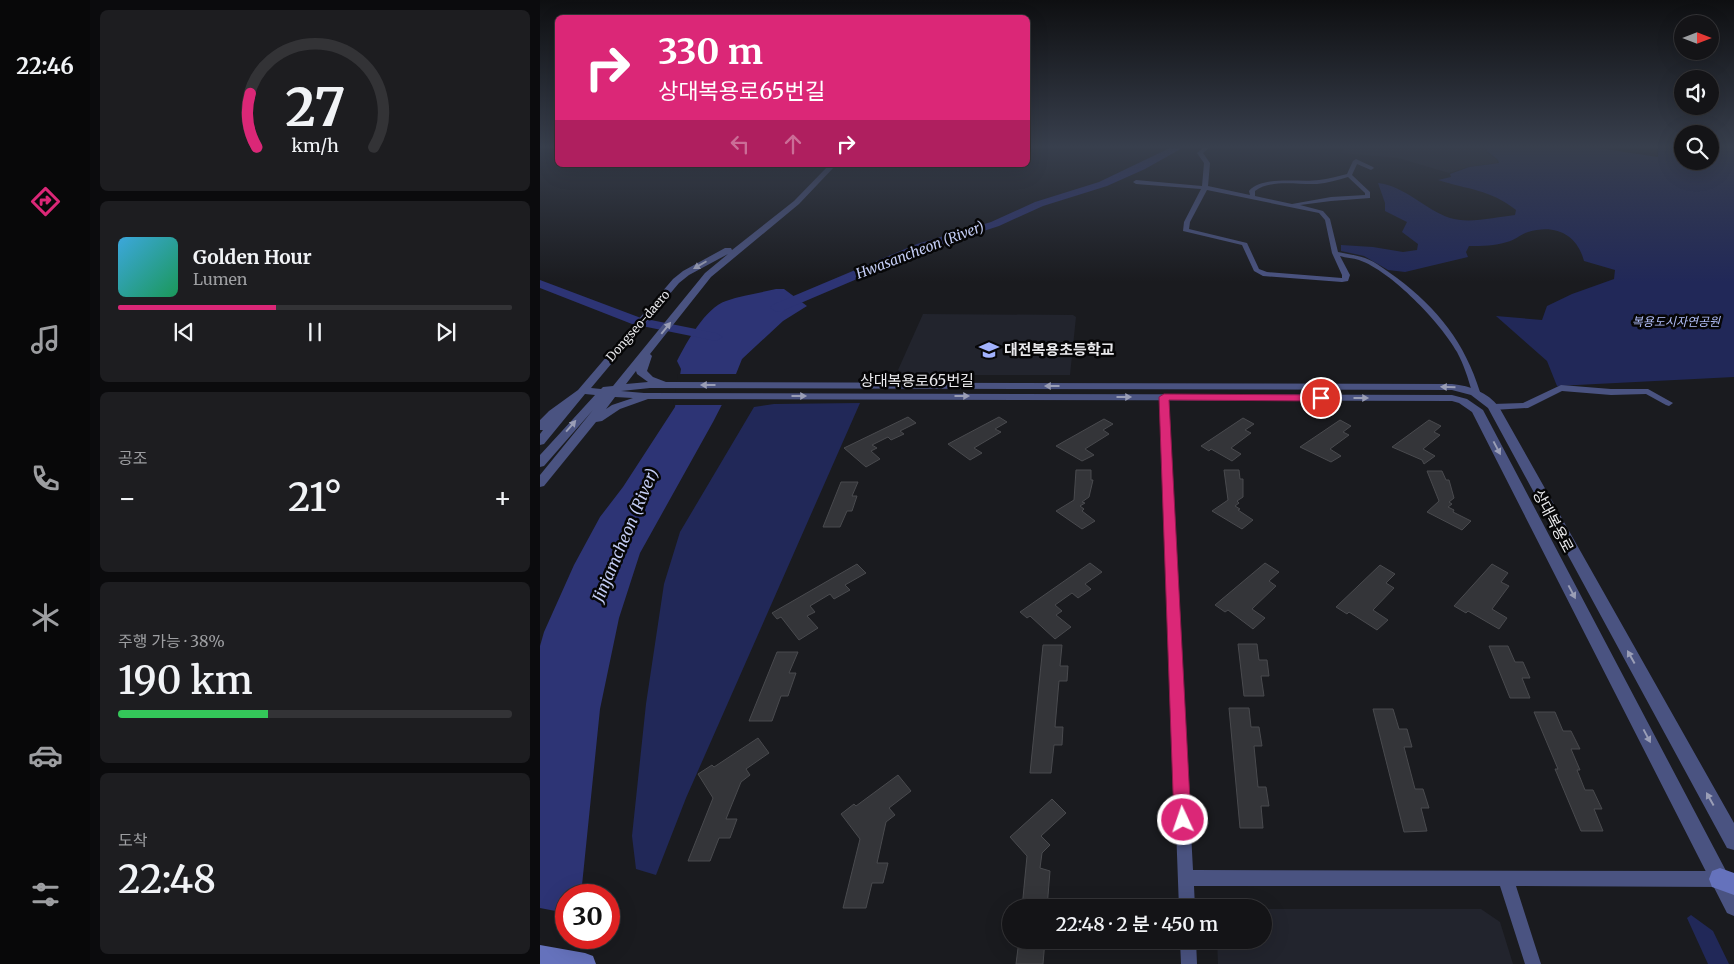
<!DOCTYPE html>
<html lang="ko">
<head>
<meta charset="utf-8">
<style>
  :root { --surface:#141417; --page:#1d1d20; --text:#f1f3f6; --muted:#9d9ea1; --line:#333336; --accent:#db2777 }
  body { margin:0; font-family:Merriweather,"Noto Sans KR",serif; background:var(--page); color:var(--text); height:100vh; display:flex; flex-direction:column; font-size:19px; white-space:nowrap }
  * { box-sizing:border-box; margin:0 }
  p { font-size:16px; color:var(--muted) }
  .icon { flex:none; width:28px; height:28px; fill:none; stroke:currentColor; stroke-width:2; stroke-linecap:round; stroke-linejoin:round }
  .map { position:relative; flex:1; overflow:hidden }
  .panel { display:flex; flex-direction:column; gap:10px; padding:10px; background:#0b0b0d; width:450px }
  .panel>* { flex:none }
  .hud { position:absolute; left:15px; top:15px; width:475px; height:152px; border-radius:8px; box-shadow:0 5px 20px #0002,0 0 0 1px var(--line); background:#db2777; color:#fff; overflow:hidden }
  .needle { width:32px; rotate:90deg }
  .tools { position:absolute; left:1134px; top:15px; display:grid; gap:10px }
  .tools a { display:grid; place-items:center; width:45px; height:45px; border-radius:50%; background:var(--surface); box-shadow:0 5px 20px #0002,0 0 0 1px var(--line); font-size:25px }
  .speed { position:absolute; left:15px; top:884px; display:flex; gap:10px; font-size:25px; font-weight:700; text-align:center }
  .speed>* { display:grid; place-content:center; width:65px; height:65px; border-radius:50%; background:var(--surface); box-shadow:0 5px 20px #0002,0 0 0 1px var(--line); line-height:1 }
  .speed .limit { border:8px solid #d22; background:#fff; color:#111 }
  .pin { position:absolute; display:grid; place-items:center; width:42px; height:42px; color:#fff; margin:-21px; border:2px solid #fff; border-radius:50%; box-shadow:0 1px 5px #0007 }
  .me { position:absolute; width:55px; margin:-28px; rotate:357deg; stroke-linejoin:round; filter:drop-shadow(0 0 4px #0008) }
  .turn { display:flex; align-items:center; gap:18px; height:105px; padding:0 20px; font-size:22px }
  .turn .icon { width:65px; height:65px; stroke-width:2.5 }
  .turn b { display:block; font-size:35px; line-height:42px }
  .lanes { display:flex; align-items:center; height:48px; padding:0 20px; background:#0003; justify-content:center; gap:25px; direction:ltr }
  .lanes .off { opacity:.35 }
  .big { font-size:38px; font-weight:600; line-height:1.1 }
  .panel .tile { flex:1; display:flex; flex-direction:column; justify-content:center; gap:8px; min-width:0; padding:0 18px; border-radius:8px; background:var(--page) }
  .panel .dial { align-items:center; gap:0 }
  .dial svg { height:130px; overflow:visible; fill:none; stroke:var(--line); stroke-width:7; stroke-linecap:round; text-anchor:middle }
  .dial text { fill:var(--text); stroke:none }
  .song { display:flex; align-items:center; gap:15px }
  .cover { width:60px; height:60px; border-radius:8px; background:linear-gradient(135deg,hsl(200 70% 55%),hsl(150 70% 35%)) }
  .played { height:5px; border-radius:2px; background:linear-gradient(90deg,var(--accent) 40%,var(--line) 40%) }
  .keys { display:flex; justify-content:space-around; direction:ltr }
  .heat { display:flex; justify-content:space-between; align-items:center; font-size:28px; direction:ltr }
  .charge { height:8px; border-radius:4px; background:linear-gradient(90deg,#34c759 38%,var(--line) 0) }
  .trip { position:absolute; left:462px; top:899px; width:270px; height:50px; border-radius:25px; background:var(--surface); box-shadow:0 5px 20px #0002,0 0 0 1px var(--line); font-weight:600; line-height:50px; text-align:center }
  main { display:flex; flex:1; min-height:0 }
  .tabs { display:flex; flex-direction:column; width:90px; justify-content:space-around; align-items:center; background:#080809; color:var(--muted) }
  .tabs .icon { width:35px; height:35px }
  .tabs .on { color:var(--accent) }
  .tabs b { font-size:22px; color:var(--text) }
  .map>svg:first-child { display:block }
  .built { fill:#22242d }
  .green { fill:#212858 }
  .water { fill:#2d3475 }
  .pier { fill:#1a1b1f }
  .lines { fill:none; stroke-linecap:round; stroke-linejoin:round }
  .river { fill:#2d3475; fill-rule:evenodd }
  .building { fill:#343539; stroke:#494a4e }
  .minor { fill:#4a5381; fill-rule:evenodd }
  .tertiary { fill:#4a5381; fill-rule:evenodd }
  .secondary { fill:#6572bc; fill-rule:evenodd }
  .oneway { fill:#9a9eb6 }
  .route { fill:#db2777; stroke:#8e194d }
  .labels { text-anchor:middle; stroke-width:5; stroke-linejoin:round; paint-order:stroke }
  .far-park-label { font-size:12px; font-style:italic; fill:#b2bff9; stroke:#060607 }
  .far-street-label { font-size:12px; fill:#e9e9ec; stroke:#060607 }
  .far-water-label { font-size:14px; font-style:italic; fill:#c4cdf5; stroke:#060607 }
  .poi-label { font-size:15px; font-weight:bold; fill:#e9e9ec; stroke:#060607; text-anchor:start }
  .street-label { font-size:15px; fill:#e9e9ec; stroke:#060607 }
  .water-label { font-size:16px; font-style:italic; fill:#c4cdf5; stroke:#060607 }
</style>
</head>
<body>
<main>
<nav class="tabs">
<b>22:46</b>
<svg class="icon on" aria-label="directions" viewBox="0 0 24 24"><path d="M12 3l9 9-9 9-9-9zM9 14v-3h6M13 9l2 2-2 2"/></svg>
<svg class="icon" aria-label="music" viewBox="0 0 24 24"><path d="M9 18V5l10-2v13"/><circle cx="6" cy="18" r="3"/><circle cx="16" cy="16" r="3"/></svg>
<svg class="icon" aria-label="phone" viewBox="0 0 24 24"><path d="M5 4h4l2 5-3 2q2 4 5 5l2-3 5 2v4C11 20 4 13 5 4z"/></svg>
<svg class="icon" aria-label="climate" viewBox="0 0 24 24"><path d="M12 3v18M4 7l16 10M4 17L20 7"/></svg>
<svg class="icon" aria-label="car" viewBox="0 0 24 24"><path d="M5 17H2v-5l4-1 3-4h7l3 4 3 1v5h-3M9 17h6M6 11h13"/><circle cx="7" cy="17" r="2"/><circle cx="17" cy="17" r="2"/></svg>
<svg class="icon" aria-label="filters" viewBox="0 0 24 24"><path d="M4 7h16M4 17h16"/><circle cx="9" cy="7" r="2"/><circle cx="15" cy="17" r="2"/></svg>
</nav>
<section class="panel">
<div class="tile dial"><svg viewBox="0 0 100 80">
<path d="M14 69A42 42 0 1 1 86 69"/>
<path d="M14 69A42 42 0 0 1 10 36" stroke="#db2777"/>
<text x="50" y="56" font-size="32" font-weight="700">27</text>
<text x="50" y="72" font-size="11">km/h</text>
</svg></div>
<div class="tile">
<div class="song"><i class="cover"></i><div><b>Golden Hour</b><p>Lumen</p></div></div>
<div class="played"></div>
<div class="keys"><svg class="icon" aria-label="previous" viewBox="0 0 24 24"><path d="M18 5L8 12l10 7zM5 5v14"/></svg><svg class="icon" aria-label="pause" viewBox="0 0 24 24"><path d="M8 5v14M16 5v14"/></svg><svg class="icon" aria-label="next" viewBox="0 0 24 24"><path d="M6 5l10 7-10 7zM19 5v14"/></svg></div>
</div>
<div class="tile"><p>공조</p>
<div class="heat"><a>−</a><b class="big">21°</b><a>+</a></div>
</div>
<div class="tile"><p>주행 가능 · 38%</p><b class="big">190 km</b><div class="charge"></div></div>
<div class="tile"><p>도착</p><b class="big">22:48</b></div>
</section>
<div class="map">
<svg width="1194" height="964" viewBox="0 0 1194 964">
  <rect width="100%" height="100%" fill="#1a1b1f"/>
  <path class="built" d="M807 147H944L946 152 957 160V163L928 167 909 173 858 158 801 153Z
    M383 314 533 315 536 317 530 375H366L358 370Z
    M724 909H941L960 922 973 964H678L677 940H724Z"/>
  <path class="green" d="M945 147H1051L1118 157 1117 147H1142V161H1170V147H1194V377L1017 386 1007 361 956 316 1002 320 1007 306 1032 294 1074 279 1075 270 1044 261C1037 234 1015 224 988 232 981 234 975 240 967 242 955 246 942 246 929 246L926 252 928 257 865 272 848 270 824 256 801 251V245L833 247 863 252 877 250 878 244 862 232 867 222 845 211V203L838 183C865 186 884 209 910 218 929 224 956 217 975 215L976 210C949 189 929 190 898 180L911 177 910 174 929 167 959 163 958 160 948 152Z
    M320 403 146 798 116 875 96 869 92 836 106 704 124 584 140 532 214 407 234 404Z
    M1151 915 1173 931 1189 964H1168L1147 918Z"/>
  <path class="water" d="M236 289H244L267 306 243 321 202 359 190 389 173 422 100 553 79 618 60 709 41 895H26V938L0 964V646L4 632 34 565 60 517 83 487 135 407 141 369 137 361C147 342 165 308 186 301 202 295 220 293 236 289Z"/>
  <path class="pier" d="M138 374H199L184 405H133Z
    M0 908 26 913V938H39L37 964H0Z"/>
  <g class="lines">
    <path class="river" d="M632 147H644L605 169 567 186 503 206 459 226 385 250 242 311 237 312 230 308 232 305 377 244 451 222 495 202 559 182Z
      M0 280 101 318 176 333 183 337 176 341 92 324 0 288Z"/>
  </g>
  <path class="building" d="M368 417 376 423 360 431 364 434 351 440 348 437 332 445 337 448 331 451 340 459 326 467 304 448Z
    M459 417 467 422 455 429 461 432 434 448 442 453 430 460 408 444Z
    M703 418 714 424 705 430 711 433 691 448 701 454 692 461 671 449 669 451 661 446Z
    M564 419 573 424 563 430 569 434 545 449 554 455 542 461 516 446Z
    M800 420 811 426 803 432 809 435 790 449 801 456 791 462 760 447Z
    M889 420 901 426 894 432 900 435 883 449 895 456 884 464 882 460 852 447Z
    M536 470H551V480H553L549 497 542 502 545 503 540 506 544 509 542 511 555 521 542 529 516 511 534 500Z
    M684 470H699L700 479H703V497L697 501 699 503 695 506 700 509 698 510 713 520 702 529 672 511 688 500Z
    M887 471H902L906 480H909L914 498 909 502 912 504 908 507 914 510 913 512 931 521 922 530 887 512 899 501Z
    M301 482H318L312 496H317L312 511H307L300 527H283Z
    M550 563 562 572 545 584 551 589 538 598 532 593 515 605 522 611 516 615 531 627 515 639 490 616 487 618 480 612Z
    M725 563 739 572 729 581 736 586 712 609 725 618 713 629 688 610 685 612 675 605Z
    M317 564 326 573 305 585 310 590 294 599 290 594 270 606 275 612 267 616 278 628 259 640 241 617 237 619 232 613Z
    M952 564 968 573 961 582 969 586 952 609 967 618 959 629 928 611 926 613 914 606Z
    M840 565 855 574 846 583 854 588 833 610 848 620 837 630 809 612 807 614 796 607Z
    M698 644H717L719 660H727L729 676H721L724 696H704Z
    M503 645H522L520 666H528L527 681H519L515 727H523L522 745H514L511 773H490Z
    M949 646H968L975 662H983L990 678H982L990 698H970Z
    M237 652H258L249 673H256L248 696H241L232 721H209Z
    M689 708H709L711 727H719L722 746H714L718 787H726L729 806H721L723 828H700Z
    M833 709H853L859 729H867L872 747H864L875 789H883L889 808H881L887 831 864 832Z
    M994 712H1015L1023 731H1031L1040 749H1031L1040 770H1037L1045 790H1053L1062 809H1054L1063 831H1041L1015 769H1018Z
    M218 738 229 753 206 769 210 775 201 782 186 819H197L190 838H179L170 861H148L173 798 158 774 172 765 174 767Z
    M358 775 371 791 349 808 355 815 346 822 337 863H348L343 883H332L326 908H303L320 839 301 814 314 804 316 806Z
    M512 799 526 813 501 836 510 845 502 853 500 868 510 871 507 908H482L487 856 470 837Z
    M479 940H505L503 964H476Z"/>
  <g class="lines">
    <path class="minor" d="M664 147H670L663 153 670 163 668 186 710 195 709 191C723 175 760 183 779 180 788 179 798 176 807 174L813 161 816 159 833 167 834 168 831 170 817 164 812 175 830 192V198L791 201 760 205 783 211 790 219 798 252C807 254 816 255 825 258 836 262 847 271 857 278 898 309 925 343 940 392L939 394H933L932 392C928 378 924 365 917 352 901 323 851 271 819 260 813 258 806 258 800 256L810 275 808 281 802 282 723 276 714 271 702 245 643 231 644 222 661 189 596 184 593 182 596 180 662 186 664 163 657 153ZM808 177 825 193V195L791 197 752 204 715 196V191C731 179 758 185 777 184 787 183 798 180 808 177ZM667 190 779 213 785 220 792 253 802 275V278L727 272 719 269 707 243 649 229 650 222Z
      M1021 385 1071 389H1108L1133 403 1129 406 1126 405 1106 394 1071 395 1022 391 988 408 953 410 949 407 953 404 983 403Z
      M624 394 628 397 653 870 1180 871 1185 874 1188 879 1185 884 1180 887 976 886 1001 964H985L960 886H654L655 908H639L620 397Z
      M640 940H656L657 964H641Z"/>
    <path class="tertiary" d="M289 165H296L259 204 171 277 110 354 112 356 107 371 113 377 126 382 912 384C931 386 947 392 959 407L1194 823V850L1187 848 948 408 931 395 912 390 110 388 81 391 104 393 912 395 927 399 943 410 1194 886V916L1187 913 932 412 919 403 912 401 108 399 80 409 62 421 56 422 4 486 0 487V475L53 410 4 466 0 467V455L55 395 45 394 4 444 0 445V434L3 430H0V420L9 411 38 390 133 279 143 271 185 248H191L192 250 254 201ZM188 254 165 273 73 386 63 387 61 389 51 388 139 283 149 275ZM96 371 97 374 108 382 86 384ZM75 397 93 398 72 405 66 409Z"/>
    <path class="secondary" d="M1180 868 1194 873V895L1172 887 1169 879 1172 871Z
      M0 945 45 953 53 956 56 964H0Z"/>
  </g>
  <defs><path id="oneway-solid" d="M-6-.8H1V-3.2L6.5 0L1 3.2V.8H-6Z" transform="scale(1.25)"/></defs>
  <g class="oneway">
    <use href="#oneway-solid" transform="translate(160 265) rotate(150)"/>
    <use href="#oneway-solid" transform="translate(126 328) rotate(-51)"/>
    <use href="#oneway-solid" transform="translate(168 385) rotate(180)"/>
    <use href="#oneway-solid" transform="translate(512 386) rotate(-180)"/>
    <use href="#oneway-solid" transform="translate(908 387) rotate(-178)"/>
    <use href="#oneway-solid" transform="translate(259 396)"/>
    <use href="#oneway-solid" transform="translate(422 396)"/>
    <use href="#oneway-solid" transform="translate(584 397)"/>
    <use href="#oneway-solid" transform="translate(821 398)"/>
    <use href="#oneway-solid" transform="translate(31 426) rotate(-49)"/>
    <use href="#oneway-solid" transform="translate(957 448) rotate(62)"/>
    <use href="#oneway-solid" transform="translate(1032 592) rotate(62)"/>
    <use href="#oneway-solid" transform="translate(1091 657) rotate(-119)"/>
    <use href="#oneway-solid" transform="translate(1107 736) rotate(62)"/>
    <use href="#oneway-solid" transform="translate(1170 799) rotate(-119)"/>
  </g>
  <linearGradient id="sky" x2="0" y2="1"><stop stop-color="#0e0f11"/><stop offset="0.52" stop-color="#383f4d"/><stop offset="1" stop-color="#383f4d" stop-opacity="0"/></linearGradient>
  <rect width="1194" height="282" fill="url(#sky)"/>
  <path class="route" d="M624 394 781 395 786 398 781 401 629 400 651 820 649 826 643 828 637 826 634 820 619 397Z"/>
  <defs>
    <symbol id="school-bare" viewBox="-9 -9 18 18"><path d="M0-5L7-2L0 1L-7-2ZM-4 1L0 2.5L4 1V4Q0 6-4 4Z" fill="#a2b2fd" stroke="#060607" stroke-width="2.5" paint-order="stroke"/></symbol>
  </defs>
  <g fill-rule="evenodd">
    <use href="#school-bare" x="435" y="336" width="28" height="28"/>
  </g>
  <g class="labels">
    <g class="far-park-label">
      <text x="1136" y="326">복용도시자연공원</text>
    </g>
    <g class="far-street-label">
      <text transform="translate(98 326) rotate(-49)" y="4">Dongseo-daero</text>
    </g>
    <g class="far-water-label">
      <text transform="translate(380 250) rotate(-21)" y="5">Hwasancheon (River)</text>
    </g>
    <g class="poi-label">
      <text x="464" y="355">대전복용초등학교</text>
    </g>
    <g class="street-label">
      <text x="377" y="386">상대복용로65번길</text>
      <text transform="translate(1013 521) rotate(62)" y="5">상대복용로</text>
    </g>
    <g class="water-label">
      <text transform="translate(85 535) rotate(-67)" y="6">Jinjamcheon (River)</text>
    </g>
  </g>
</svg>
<div class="tools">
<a><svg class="needle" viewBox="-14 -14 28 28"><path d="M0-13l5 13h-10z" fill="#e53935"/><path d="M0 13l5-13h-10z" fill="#9d9ea1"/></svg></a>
<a><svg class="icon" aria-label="sound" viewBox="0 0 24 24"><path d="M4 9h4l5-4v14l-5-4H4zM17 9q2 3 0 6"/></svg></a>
<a><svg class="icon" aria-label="search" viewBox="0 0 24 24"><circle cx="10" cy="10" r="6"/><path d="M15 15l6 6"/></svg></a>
</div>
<div class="speed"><div class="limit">30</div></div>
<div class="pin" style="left:781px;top:398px;background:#d93025"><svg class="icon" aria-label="arrive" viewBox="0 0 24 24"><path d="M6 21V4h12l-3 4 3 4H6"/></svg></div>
<svg class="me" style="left:643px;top:820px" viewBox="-20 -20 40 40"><circle r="17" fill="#db2777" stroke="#fff" stroke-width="3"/><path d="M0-11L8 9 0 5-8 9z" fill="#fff"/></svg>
<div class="trip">22:48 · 2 분 · 450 m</div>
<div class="hud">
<div class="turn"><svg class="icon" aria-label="right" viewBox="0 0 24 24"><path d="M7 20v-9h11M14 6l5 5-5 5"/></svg><div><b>330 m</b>상대복용로65번길</div></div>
<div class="lanes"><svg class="icon off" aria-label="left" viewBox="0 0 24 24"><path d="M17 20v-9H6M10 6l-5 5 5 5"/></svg><svg class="icon off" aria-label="ahead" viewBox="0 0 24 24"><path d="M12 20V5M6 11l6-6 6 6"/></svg><svg class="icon" aria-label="right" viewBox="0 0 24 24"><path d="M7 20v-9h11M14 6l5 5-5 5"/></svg></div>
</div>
</div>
</main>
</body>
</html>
